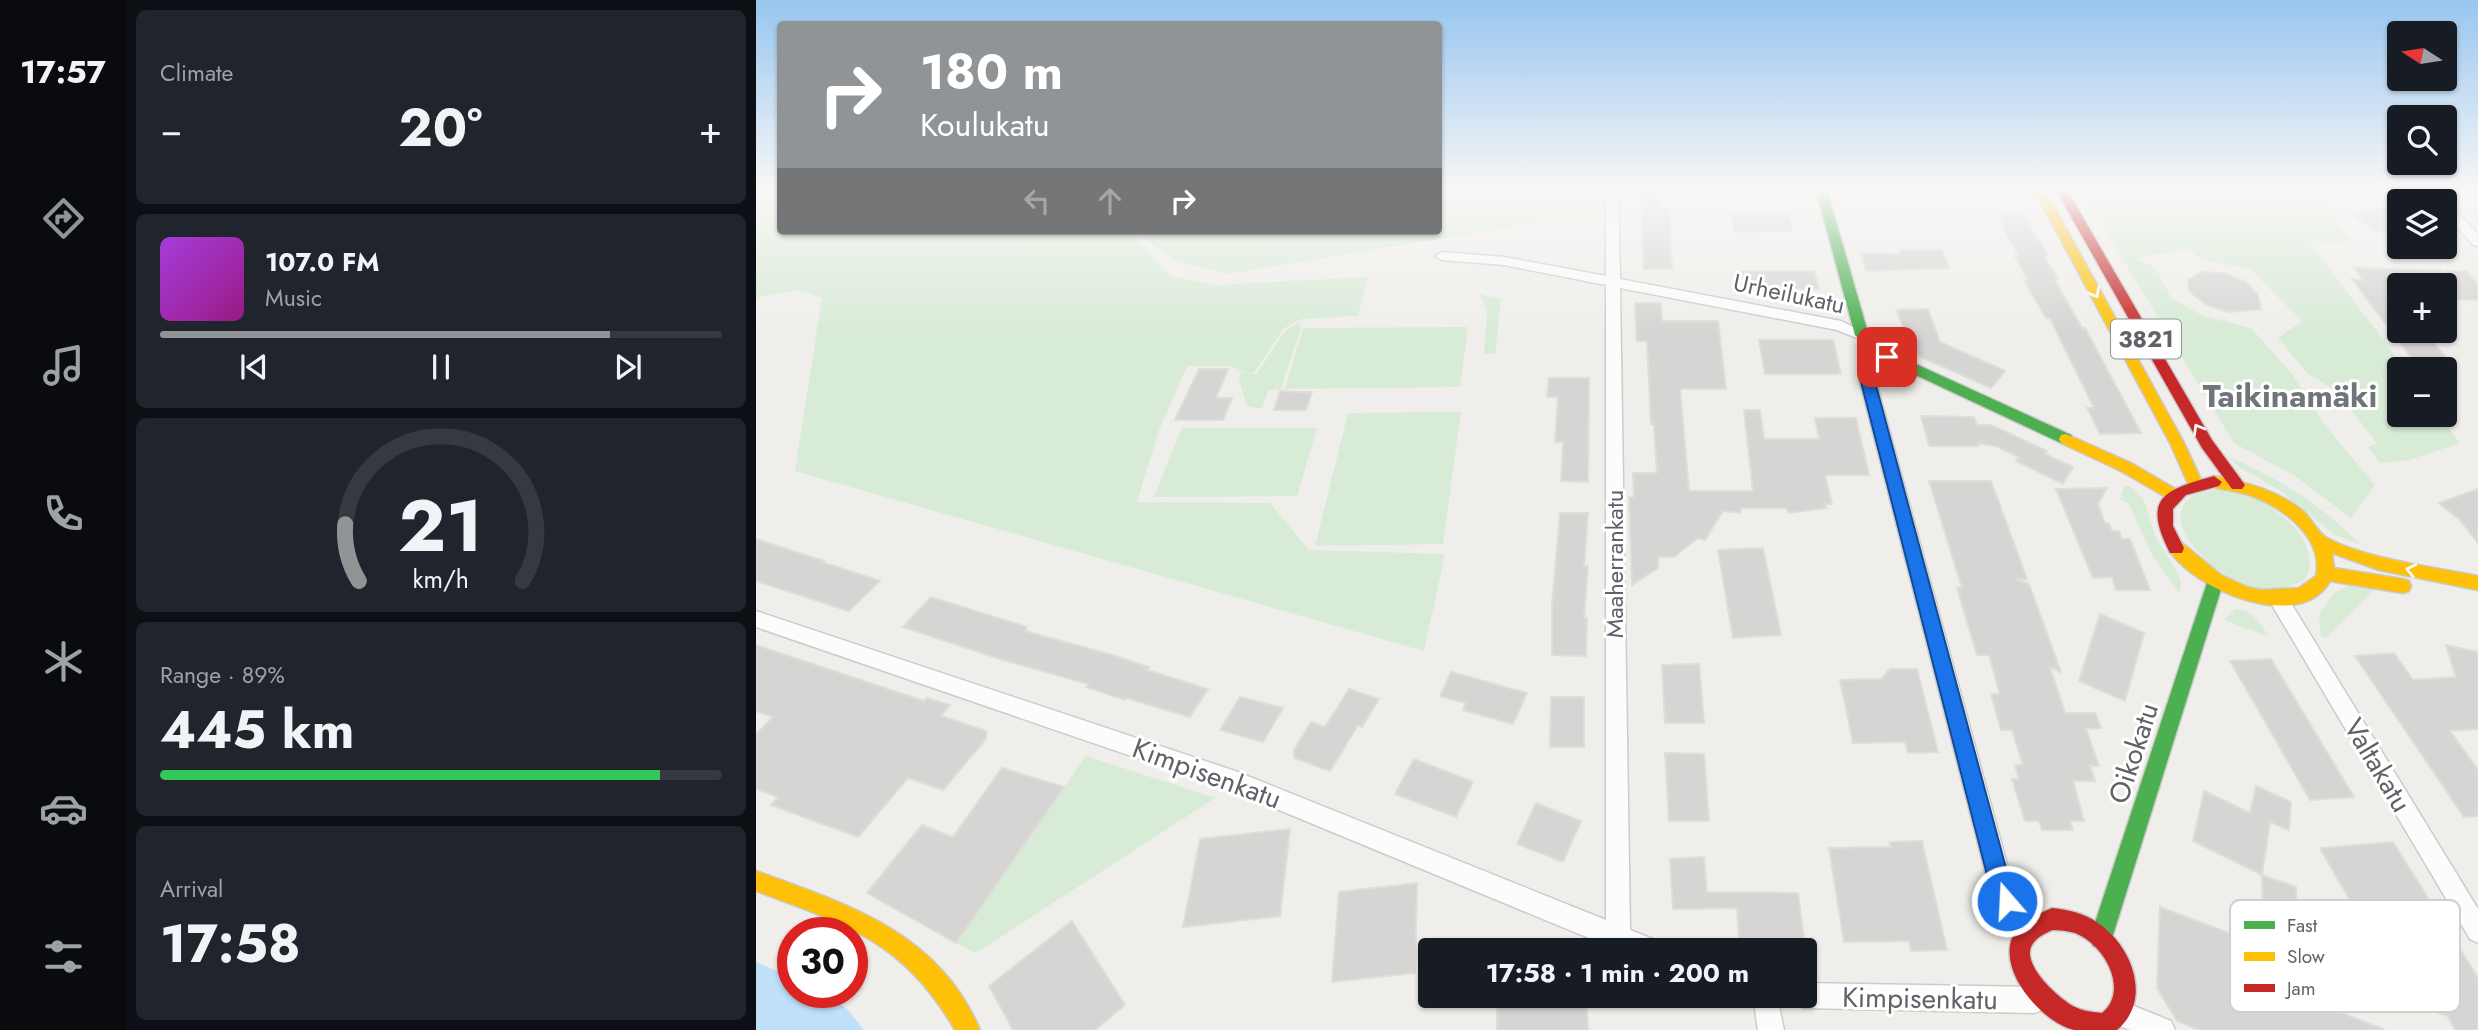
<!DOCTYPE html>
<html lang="en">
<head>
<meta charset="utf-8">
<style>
  :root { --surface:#171b24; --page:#20242c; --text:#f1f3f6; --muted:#9ea1a6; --line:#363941; --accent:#919496 }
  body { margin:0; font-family:Jost,sans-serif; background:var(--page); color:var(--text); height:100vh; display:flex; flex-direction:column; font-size:26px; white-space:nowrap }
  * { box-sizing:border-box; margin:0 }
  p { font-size:23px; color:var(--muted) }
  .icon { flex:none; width:38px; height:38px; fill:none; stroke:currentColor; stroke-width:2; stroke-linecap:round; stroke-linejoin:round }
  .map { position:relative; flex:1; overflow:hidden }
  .sheet { display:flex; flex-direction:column; gap:10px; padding:10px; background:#0d0f14; width:630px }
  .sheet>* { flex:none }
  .hud { position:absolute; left:21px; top:21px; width:665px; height:214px; border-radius:7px; box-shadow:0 2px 5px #0004; background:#919496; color:#fff; overflow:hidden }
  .needle { width:46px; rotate:282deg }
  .fabs { position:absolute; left:1631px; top:21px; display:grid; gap:14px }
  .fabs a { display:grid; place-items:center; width:70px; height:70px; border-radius:7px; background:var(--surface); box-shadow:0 2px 5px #0004; font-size:35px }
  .speed { position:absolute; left:21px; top:917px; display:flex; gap:14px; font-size:35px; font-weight:700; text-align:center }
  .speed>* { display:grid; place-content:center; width:91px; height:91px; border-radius:50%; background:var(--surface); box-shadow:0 2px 5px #0004; line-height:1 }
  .speed .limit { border:10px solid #d22; background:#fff; color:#111 }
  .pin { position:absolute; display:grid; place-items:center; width:60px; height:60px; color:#fff; margin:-30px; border-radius:14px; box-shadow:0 4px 10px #0006 }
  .me { position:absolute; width:77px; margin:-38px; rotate:341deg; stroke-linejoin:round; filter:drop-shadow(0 0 5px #0008) }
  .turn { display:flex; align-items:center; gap:24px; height:147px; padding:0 28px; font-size:32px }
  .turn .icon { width:91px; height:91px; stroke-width:2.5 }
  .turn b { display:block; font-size:49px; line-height:60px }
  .lanes { display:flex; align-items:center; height:66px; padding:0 28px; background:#0003; justify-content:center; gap:35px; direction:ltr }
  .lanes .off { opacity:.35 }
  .big { font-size:52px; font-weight:700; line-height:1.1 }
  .sheet .tile { flex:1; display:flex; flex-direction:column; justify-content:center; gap:10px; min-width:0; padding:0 24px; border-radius:10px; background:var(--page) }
  .sheet .dial { align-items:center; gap:0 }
  .dial svg { height:182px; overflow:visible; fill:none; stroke:var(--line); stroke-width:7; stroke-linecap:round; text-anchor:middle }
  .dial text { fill:var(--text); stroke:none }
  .song { display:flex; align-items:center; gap:21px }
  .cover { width:84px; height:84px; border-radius:10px; background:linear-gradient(135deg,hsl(280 70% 55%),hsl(310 70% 35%)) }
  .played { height:7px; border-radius:4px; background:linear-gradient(90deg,var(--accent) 80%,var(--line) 80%) }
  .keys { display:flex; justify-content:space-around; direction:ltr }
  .heat { display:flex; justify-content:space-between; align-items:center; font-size:38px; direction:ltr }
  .charge { height:10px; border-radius:5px; background:linear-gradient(90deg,#34c759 89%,var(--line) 0) }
  .trip { position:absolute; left:662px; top:938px; width:399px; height:70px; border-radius:7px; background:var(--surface); box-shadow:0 2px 5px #0004; font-weight:700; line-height:70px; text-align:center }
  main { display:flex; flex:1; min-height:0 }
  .tabs { display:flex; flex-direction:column; width:126px; justify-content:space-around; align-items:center; background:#090b0e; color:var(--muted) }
  .tabs .icon { width:49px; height:49px }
  .tabs .selected { color:var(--accent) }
  .tabs b { font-size:32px; color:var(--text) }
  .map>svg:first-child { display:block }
  .green { fill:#d8ebd6 }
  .water { fill:#bfe0f9 }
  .building { fill:#d6d5d3; stroke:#deddd9; stroke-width:2 }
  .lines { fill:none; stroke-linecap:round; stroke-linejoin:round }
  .street-casing { stroke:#cbcccc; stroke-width:3 }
  .fast-casing { stroke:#cacacb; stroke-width:3 }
  .slow-casing { stroke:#cacacb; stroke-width:3 }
  .jam-casing { stroke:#cacacb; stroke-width:3 }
  .street { fill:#fdfcfc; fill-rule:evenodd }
  .fast { fill:#4caf50; fill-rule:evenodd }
  .slow { fill:#ffc107; fill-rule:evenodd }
  .jam { fill:#c62828; fill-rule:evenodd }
  .oneway { stroke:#f6fbf6 }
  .route { fill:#1a73e8; stroke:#114b97; stroke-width:2 }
  .labels { text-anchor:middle; stroke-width:6; stroke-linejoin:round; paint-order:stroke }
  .shield { fill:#fff; stroke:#8f9295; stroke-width:2 }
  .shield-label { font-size:23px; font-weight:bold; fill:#5f6368 }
  .street-label { font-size:24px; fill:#5f6368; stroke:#fff }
  .near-street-label { font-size:28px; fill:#5f6368; stroke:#fff }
  .district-label { font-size:32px; font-weight:bold; fill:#70757a; stroke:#fff }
  .key { fill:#fff; stroke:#cfd0d2; stroke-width:2 }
  .key-label { font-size:19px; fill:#5f6368 }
</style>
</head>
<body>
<main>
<nav class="tabs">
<b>17:57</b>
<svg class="icon selected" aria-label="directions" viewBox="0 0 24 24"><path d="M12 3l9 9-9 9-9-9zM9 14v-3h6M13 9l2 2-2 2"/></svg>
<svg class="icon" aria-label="music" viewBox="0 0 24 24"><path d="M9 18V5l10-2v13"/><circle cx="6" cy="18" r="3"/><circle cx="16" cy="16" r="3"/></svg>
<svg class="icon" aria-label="phone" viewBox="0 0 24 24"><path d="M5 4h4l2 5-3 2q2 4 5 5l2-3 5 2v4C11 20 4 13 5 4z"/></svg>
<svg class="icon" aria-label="climate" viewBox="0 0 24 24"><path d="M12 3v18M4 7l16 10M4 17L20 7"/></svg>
<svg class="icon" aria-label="car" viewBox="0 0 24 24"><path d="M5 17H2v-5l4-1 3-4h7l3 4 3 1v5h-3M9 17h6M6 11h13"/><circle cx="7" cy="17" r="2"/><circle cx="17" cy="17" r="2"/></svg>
<svg class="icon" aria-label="filters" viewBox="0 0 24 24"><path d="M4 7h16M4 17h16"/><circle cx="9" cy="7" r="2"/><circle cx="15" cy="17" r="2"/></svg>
</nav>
<section class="sheet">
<div class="tile"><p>Climate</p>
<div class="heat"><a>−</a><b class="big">20°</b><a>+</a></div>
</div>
<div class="tile">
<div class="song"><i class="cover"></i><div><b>107.0 FM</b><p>Music</p></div></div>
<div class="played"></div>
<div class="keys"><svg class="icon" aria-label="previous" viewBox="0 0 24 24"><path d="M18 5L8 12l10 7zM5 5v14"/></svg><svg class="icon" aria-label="pause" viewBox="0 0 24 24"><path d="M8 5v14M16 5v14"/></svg><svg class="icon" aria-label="next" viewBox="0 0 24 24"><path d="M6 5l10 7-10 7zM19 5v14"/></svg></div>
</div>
<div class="tile dial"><svg viewBox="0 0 100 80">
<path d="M14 69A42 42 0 1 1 86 69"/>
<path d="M14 69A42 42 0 0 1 8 44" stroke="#919496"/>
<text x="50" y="56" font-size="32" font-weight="700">21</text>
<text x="50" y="72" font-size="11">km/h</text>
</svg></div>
<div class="tile"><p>Range · 89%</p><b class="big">445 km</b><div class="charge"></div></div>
<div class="tile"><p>Arrival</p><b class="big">17:58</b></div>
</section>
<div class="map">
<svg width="1722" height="1030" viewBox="0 0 1722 1030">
  <rect width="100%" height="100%" fill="#efeeea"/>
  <path class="green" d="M0 190H24V231H374L414 276 459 285 612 277 602 316 545 319 527 329 497 374 473 366H431L403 430 381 502 514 503 553 550 689 554 668 651 39 471 66 298 40 290 0 298Z
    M683 190H844V212H781L785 222 471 274 421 262 378 231H682Z
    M1325 190H1556L1594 242 1554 241 1555 244 1649 369H1643V415H1682L1704 443 1653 460 1624 463 1612 447 1621 444 1582 392 1551 373 1522 338 1546 321 1495 270 1444 259 1433 249 1380 258 1400 268 1415 298 1446 315 1495 328 1536 374 1567 423 1619 485 1595 518 1539 476 1478 443Z
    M723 294 745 299 739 354 728 353 731 311Z
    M543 323 545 328 525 389 512 390 506 409 491 406 483 380 485 371 500 375 529 331Z
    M712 327 704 387 529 389 547 328Z
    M705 412 687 544 559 546 592 413Z
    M426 428H561L541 496 398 497Z
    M1471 456C1523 478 1565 505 1605 545L1577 534 1525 491 1483 467Z
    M1372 485 1388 500 1399 536 1422 573 1425 585 1423 593 1396 555 1373 504 1364 499 1368 486Z
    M1460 490C1472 492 1487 493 1498 498 1527 512 1567 545 1549 580 1540 583 1528 590 1518 591 1509 591 1485 585 1477 580 1455 569 1402 522 1435 497 1441 493 1453 492 1460 490Z
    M1596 584 1618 590 1571 637H1565L1563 614 1578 593Z
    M1479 609C1496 609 1505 624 1513 637L1468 620Z
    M330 756 459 798 220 953 200 943Z"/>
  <path class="water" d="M0 962 37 978V992H68L92 1010 108 1030H0Z"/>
  <path class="building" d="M885 190H903L904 209H913L916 269H888Z
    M1643 203V227L1623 232 1596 215Z
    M1032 213 1036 231 978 232 976 214Z
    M1266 214 1292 255H1287L1302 279H1298L1326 328H1329L1385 433 1344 434 1331 408H1338L1294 318H1290L1268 280H1272L1259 256H1263L1246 226H1250L1244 215Z
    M1144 250H1186L1193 268 1110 271 1105 253 1145 254Z
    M1598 268 1685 270V285H1643V331H1668L1699 369H1664L1596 279 1607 280Z
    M985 271H1058L1063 289H988Z
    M1689 271H1710L1722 284V300L1689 299Z
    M1446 272 1468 273 1490 282 1502 295 1505 309 1473 312 1449 304 1434 292 1432 285 1433 279Z
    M879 303H905L906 321H962L970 389H924L933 491H997L988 410H1004L1008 439H1063L1059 418H1100L1113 475H1069L1076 504H1069L1070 508 1033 513 1030 508H985L984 513 967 511 949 540 942 538 918 557H902V568L876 585 873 497H878L877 473H901L898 424H895L891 341H881Z
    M1172 309 1184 342 1249 371 1235 388 1156 353 1141 310Z
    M1003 340H1077L1085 374H1009Z
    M443 369H472L460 398H476L467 420H419Z
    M793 378H833L832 482 805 481 807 442H799L802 397H791Z
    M524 391 542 392H556L550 410H518Z
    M1165 416 1218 417 1221 425H1235L1291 451 1289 454 1317 467 1307 484 1260 461 1263 457 1240 446 1222 443 1223 446H1173Z
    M1173 481H1235L1271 579H1260L1273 584 1305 672 1294 667 1309 713H1339L1345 728 1330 729 1343 766H1334L1339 781H1317L1328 821H1314L1317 830H1286L1283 821H1269L1256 779H1263L1259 765H1267L1256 730H1245L1235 694H1244L1233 655H1221L1201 588H1206Z
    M1351 488 1342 504 1349 523 1353 524 1356 531H1363L1366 539H1374L1394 590H1360L1356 577 1337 578 1300 489Z
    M1722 489V543L1704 520 1683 503Z
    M804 513H832L828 566H832L828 618H831L830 656 796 655V605Z
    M0 539 68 561 66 562 124 581 93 611 0 581Z
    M1007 548 1025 635 977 638 962 550Z
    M175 597 271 627 269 631 353 654 393 667 391 670 452 689 434 717 370 698 369 700 330 687 332 684 244 659 147 627Z
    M1344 614 1388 633 1369 701 1323 681Z
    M0 645 168 701 171 698 194 705 185 716 230 731V739L187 790 152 778 102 837 15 805 22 797 0 789V734L17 717 0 711Z
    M1690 645 1722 652V729L1694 731 1722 770V816L1708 817 1599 656 1638 653 1657 680 1700 677Z
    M1515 659 1598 797 1554 800 1474 661Z
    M943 664 948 723H909L906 665Z
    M1134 669H1161L1182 752 1152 753 1149 742 1097 743 1084 680 1125 679Z
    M695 672 771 693 757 724 707 710 710 703 684 696Z
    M593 689 623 699 606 727 602 725 574 771 538 758V750L555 722 569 727Z
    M484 697 527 708 507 742 464 730Z
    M795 697H828V747H794Z
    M909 753 948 754 953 821H913Z
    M658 759 717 782 700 817 639 794Z
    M246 768 308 787 200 943 111 893 166 825 197 837Z
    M1500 786 1535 802 1533 830 1514 822 1506 875 1437 841 1448 791 1494 813Z
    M780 803 825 821 807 862 761 844Z
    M534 829 524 916 427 927 444 839Z
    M1166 841 1191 950 1155 951 1153 941 1088 942 1073 848 1135 847 1133 842Z
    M1637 842 1722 978V1030H1699L1692 1016 1652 1003 1641 983 1611 986 1590 947 1629 962 1564 848Z
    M948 857 951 892 1042 893 1048 938H983L981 908 917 909 914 859Z
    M1506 875 1540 887 1542 929 1507 916Z
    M661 883 659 973 576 982 583 892Z
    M1404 907 1502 944V967L1569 989 1533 992 1629 1030H1443L1421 1021 1401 988Z
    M316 921 369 1005 339 1030H257L233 986Z
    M741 996H830L832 1030H741Z"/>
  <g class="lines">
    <defs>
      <path id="street" d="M850 190H862L864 279 1085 321 1113 335 1106 340 1081 330 864 288 874 930 902 941 905 950H862L477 791 0 627V611L479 771 850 920V285L748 265 686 260 679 256 686 252 748 257 850 276Z
        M1666 190H1679L1689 201H1676Z
        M1689 203 1693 204 1722 234V246L1717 245 1689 214Z
        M1124 348 1131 353 1119 378 1255 879 1260 894 1284 931 1280 939 1272 943C1249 934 1239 900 1231 879L1103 378 1119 350Z
        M1523 592 1530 595 1722 909V943L1714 939 1516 605 1514 600 1516 595Z
        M1048 983 1279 987 1288 991 1292 1000 1288 1009 1279 1013 1048 1008 1039 1004 1036 996H1048Z
        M997 996H1021L1028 1030H1002Z
        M1363 1000 1415 1021 1419 1030H1374L1354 1022 1350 1013 1354 1004Z"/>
      <path id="fast" d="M1060 190H1071L1112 333 1129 350 1315 435 1317 439 1315 443H1305L1119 356 1099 335Z
        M1459 576 1465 578 1467 583 1356 938 1353 946 1345 949 1337 946 1334 938 1451 583 1453 578Z"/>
      <path id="slow" d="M1278 190H1289L1428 443 1447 484 1444 488H1434L1414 443Z
        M1310 434 1375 463 1423 491 1426 495 1423 499H1413L1365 471 1305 443 1303 439 1305 435Z
        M1458 476C1489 482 1522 490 1547 511 1555 518 1562 533 1571 538 1610 559 1678 567 1722 576V590L1623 570 1576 553 1578 568 1647 579 1653 581 1655 586 1653 591 1647 593 1574 581C1544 635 1435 589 1412 548L1414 543H1426L1465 575 1491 587 1505 590 1543 588 1560 576C1568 537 1527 508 1496 496 1482 491 1467 490 1453 486L1450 482Z
        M0 871C91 904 183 932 224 1030H199C148 941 91 925 0 891Z"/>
      <path id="jam" d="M1300 190H1311L1456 440 1486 481 1489 485 1486 489H1476L1446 448Z
        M1458 476 1466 482 1463 486 1430 495 1417 509V526L1428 548 1426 553H1414C1386 498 1407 490 1458 476Z
        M1296 908C1313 910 1328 913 1342 923 1376 946 1397 1000 1361 1030 1348 1030 1331 1030 1318 1030 1284 1022 1236 965 1260 931 1268 919 1283 914 1296 908ZM1297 930C1304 930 1312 931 1319 933 1348 944 1374 990 1346 1013 1337 1012 1327 1011 1319 1007 1303 999 1267 966 1275 947 1279 938 1289 933 1297 930Z"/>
    </defs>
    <use href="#street" class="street-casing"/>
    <use href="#fast" class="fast-casing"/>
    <use href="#slow" class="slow-casing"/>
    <use href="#jam" class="jam-casing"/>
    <use href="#street" class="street"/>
    <use href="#fast" class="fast"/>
    <use href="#slow" class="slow"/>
    <use href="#jam" class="jam"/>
  </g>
  <defs><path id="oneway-chevron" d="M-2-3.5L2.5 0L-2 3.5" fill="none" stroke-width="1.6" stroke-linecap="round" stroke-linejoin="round" transform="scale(1.75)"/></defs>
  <g class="oneway">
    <use href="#oneway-chevron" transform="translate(1339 293) rotate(61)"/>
    <use href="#oneway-chevron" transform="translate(1442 429) rotate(-120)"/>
    <use href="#oneway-chevron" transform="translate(1655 570) rotate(-168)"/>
  </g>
  <linearGradient id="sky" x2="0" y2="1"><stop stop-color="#97c6ef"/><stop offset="0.57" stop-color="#f8f7f6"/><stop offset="1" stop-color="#f8f7f6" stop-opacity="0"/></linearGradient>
  <rect width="1722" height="334" fill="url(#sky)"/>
  <path class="route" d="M1124 348 1138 357 1136 360H1127L1118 378 1253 879 1262 901 1258 909 1251 912 1243 909 1232 879 1104 378 1119 349Z"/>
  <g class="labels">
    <rect class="shield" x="1355" y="319.5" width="70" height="39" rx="5"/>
    <g class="shield-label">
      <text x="1390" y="347">3821</text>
    </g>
    <g class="street-label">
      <text transform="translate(1033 294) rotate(12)" y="8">Urheilukatu</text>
      <text transform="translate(859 564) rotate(-90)" y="8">Maaherrankatu</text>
    </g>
    <g class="near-street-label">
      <text transform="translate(1377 753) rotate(-72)" y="10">Oikokatu</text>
      <text transform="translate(1622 765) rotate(59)" y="10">Valtakatu</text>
      <text transform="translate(451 773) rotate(20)" y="10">Kimpisenkatu</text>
      <text transform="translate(1164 998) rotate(1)" y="10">Kimpisenkatu</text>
    </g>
    <g class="district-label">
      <text x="1534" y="407">Taikinamäki</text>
    </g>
  </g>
  <rect x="1474" y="900" width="230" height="112" rx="10" class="key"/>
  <rect x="1488" y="921" width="31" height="8" fill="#4caf50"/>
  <rect x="1488" y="952" width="31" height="9" fill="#ffc107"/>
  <rect x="1488" y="984" width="31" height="8" fill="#c62828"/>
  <g class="key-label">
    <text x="1531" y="932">Fast</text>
    <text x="1531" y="963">Slow</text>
    <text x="1531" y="995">Jam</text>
  </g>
</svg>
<div class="fabs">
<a><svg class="needle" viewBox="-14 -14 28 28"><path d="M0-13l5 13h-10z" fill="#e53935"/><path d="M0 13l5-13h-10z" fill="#9ea1a6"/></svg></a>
<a><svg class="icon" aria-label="search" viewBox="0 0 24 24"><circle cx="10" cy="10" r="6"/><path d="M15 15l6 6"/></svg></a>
<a><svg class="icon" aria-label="layers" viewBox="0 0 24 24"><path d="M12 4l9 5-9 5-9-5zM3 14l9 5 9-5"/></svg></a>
<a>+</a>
<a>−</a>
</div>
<div class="speed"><div class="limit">30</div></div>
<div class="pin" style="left:1131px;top:357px;background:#d93025"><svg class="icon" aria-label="arrive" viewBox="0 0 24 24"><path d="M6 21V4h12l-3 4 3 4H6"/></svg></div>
<svg class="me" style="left:1251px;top:901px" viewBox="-20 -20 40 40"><circle r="17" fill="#1a73e8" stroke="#fff" stroke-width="3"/><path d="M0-11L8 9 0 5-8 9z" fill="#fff"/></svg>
<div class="trip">17:58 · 1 min · 200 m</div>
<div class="hud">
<div class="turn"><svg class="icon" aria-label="right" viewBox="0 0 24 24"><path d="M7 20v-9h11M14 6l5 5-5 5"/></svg><div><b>180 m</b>Koulukatu</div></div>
<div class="lanes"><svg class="icon off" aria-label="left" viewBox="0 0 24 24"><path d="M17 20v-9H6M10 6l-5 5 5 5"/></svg><svg class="icon off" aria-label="ahead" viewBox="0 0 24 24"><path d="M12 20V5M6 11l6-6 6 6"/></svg><svg class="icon" aria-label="right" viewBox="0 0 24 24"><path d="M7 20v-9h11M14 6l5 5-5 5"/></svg></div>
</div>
</div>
</main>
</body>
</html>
